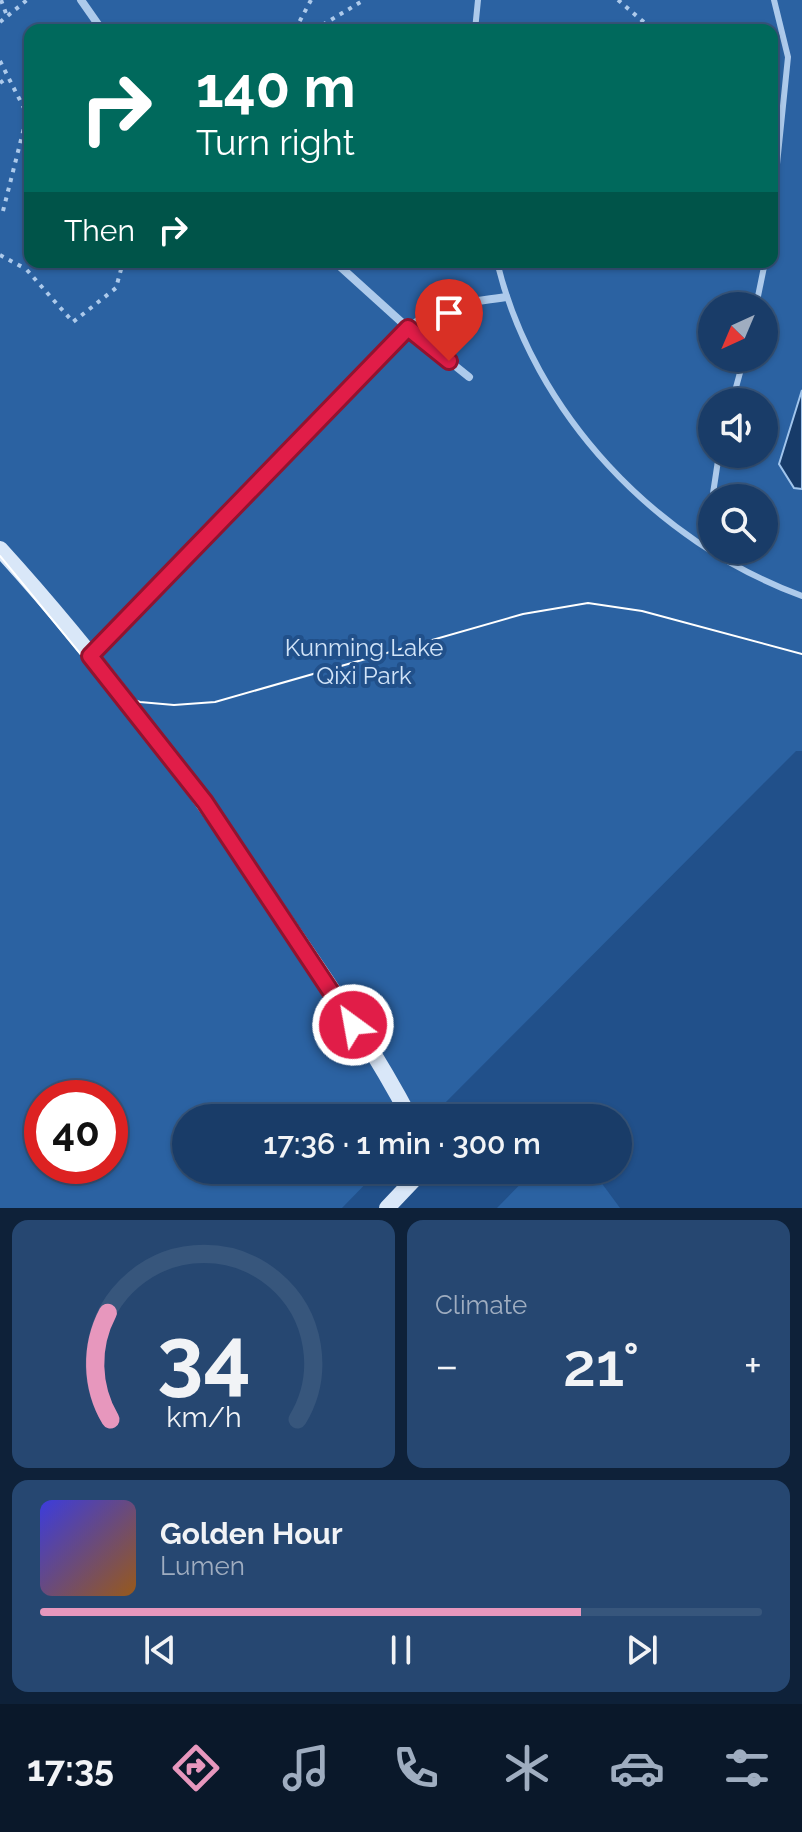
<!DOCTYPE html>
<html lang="en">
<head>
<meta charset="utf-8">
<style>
  :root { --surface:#193c68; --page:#264771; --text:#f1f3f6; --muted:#9fadc0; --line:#37567c; --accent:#e797bd }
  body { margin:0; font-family:Raleway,sans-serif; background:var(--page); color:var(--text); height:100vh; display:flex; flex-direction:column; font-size:30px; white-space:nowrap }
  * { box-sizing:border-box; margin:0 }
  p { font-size:26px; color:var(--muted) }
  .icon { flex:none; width:44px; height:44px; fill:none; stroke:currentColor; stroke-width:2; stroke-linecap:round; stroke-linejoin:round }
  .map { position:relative; height:1208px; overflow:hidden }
  .details { display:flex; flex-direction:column; gap:12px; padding:12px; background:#0e2139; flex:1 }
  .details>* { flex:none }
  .banner { position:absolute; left:24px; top:24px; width:754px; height:244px; border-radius:16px; box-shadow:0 2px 6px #0004,0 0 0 2px var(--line); background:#00695c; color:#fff; overflow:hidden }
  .needle { width:52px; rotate:224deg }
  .buttons { position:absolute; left:698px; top:292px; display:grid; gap:16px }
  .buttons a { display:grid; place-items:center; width:80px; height:80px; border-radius:50%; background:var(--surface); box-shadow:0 2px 6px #0004,0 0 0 2px var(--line); font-size:40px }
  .speed { position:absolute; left:24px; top:1080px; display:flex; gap:16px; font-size:40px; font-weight:700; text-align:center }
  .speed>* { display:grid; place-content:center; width:104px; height:104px; border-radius:50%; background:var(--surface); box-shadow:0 2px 6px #0004,0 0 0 2px var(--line); line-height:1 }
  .speed .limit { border:12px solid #d22; background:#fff; color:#111 }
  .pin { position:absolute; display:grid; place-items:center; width:68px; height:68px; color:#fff; margin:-82px -34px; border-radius:50% 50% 50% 0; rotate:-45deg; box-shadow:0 0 8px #0007 }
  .pin .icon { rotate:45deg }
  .me { position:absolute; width:88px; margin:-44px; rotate:328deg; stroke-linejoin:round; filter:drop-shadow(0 0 6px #0008) }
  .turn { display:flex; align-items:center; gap:28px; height:168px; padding:0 40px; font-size:36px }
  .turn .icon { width:104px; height:104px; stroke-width:2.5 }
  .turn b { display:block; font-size:56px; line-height:68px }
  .then { display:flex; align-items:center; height:76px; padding:0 40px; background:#0003; gap:16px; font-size:30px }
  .big { font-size:60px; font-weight:600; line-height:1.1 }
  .details .widget { flex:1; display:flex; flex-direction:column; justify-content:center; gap:12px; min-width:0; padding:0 28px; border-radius:16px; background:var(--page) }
  .details .dial { align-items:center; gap:0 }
  .dial svg { height:208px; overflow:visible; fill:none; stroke:var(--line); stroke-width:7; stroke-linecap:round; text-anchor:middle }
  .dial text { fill:var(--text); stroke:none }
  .song { display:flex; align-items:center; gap:24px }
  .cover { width:96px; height:96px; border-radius:12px; background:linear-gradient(135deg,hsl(240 70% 55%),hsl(30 70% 35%)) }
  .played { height:8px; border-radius:4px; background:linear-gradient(90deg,var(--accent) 75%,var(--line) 75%) }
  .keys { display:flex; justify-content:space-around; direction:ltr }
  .heat { display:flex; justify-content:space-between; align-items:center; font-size:44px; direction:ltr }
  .details .tiles { flex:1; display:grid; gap:12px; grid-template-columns:1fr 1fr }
  .widget:last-child { grid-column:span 2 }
  .trip { position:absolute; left:172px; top:1104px; width:460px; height:80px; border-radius:40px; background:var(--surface); box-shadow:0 2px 6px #0004,0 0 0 2px var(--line); font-weight:600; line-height:80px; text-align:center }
  .tab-bar { display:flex; height:128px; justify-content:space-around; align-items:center; background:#0a182a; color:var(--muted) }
  .tab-bar .icon { width:56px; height:56px }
  .tab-bar .on { color:var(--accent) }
  .tab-bar b { font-size:36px; color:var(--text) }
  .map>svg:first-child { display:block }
  .green { fill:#2b62a2; fill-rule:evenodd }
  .water { fill:#173b69; stroke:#a1c5ec; stroke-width:2 }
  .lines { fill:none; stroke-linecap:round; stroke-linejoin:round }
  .path { stroke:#adcaeb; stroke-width:4; stroke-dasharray:4 6; stroke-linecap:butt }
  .lane { stroke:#adcaeb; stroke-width:6 }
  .street { stroke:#adcaeb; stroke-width:8 }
  .secondary { stroke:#d9e7f8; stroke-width:16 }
  .tram { stroke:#fff; stroke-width:2 }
  .route-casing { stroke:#92132f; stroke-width:20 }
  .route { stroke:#e11d48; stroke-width:14 }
  .labels { text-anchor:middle; stroke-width:8; stroke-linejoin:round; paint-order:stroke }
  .park-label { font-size:24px; fill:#d2e4f8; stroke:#21508a }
</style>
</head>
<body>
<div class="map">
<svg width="802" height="1208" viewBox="0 0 802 1208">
  <rect width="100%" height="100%" fill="#21508a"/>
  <path class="green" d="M0 0H802V751H796L430 1118H186V1170H379L342 1208H0ZM30 30H772V262H30ZM712 306H764V358H712ZM712 402H764V454H712ZM712 498H764V550H712ZM42 1098H110V1166H42Z
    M534 1170H592L620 1208H497Z"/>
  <path class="water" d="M802 390V489L794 488 779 464Z"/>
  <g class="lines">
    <path class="path" d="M1 0 7 16
      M618 0 653 30
      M0 22 27 0
      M295 30 311 0
      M314 30 364 0
      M0 61 28 116
      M0 83 8 77
      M3 211 27 116
      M0 255 26 269
      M31 262 26 269 73 322 116 288 123 262"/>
    <path class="lane" d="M475 30 478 0
      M772 213 788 57 774 0
      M497 262C534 414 656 542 802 596
      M756 306 765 262
      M732 402 744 358
      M705 546 719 454"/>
    <path class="street" d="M81 0 102 30
      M335 262 408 328 469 377
      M91 656 408 328C445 301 463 304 506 297"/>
    <path class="secondary" d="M0 549C102 661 192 784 277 908 323 976 372 1045 410 1118
      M387 1208 423 1170"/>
    <path class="tram" d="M0 556 101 679 124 696 140 702 174 705 215 702 523 614 588 603 642 611 802 654"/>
  </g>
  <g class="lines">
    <defs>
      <path id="route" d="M353 1025 205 802 90 656 408 328 449 361"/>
    </defs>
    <use href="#route" class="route-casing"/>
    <use href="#route" class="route"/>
  </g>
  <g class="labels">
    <g class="park-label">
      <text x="364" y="656">Kunming Lake<tspan x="364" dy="28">Qixi Park</tspan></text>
    </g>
  </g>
</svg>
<div class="buttons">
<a><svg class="needle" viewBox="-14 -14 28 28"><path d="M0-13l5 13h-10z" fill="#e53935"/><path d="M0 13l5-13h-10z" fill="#9fadc0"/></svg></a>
<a><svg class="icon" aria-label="sound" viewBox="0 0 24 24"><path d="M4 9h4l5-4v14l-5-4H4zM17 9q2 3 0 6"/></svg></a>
<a><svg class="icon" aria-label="search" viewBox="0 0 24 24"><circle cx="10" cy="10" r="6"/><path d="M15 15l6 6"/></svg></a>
</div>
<div class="speed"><div class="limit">40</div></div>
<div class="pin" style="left:449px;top:361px;background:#d93025"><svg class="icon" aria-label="arrive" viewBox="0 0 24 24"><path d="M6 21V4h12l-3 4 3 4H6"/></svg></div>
<svg class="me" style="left:353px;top:1025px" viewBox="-20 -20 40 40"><circle r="17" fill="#e11d48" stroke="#fff" stroke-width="3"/><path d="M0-11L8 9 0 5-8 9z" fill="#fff"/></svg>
<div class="trip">17:36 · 1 min · 300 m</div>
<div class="banner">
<div class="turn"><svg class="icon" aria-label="right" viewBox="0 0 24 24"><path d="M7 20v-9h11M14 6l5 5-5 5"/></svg><div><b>140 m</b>Turn right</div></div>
<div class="then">Then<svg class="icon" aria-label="right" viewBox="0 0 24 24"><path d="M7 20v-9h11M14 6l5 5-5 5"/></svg></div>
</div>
</div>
<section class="details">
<div class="tiles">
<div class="widget dial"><svg viewBox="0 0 100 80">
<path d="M14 69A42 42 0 1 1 86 69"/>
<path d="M14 69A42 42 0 0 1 13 28" stroke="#e797bd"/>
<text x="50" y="56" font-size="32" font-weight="700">34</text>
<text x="50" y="72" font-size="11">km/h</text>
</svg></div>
<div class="widget"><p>Climate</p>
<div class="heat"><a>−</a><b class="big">21°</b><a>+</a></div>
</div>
<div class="widget">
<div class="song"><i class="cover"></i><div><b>Golden Hour</b><p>Lumen</p></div></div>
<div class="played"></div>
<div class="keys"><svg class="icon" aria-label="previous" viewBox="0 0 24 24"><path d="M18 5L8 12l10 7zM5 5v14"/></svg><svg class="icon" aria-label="pause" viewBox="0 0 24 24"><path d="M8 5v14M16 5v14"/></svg><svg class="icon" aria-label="next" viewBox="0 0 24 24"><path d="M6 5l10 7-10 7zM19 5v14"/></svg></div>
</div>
</div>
</section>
<nav class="tab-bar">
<b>17:35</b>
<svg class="icon on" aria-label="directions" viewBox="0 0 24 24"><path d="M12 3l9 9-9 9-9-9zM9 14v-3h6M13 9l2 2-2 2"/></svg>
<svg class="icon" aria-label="music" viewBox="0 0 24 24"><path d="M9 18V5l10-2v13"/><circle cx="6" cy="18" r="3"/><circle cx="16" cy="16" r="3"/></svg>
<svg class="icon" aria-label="phone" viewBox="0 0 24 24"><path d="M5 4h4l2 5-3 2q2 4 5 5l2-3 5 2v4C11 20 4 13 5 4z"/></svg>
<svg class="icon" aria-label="climate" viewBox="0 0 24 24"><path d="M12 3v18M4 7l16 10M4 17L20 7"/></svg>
<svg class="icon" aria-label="car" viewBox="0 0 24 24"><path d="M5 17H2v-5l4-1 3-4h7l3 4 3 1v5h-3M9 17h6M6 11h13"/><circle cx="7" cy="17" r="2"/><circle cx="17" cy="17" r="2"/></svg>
<svg class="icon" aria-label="filters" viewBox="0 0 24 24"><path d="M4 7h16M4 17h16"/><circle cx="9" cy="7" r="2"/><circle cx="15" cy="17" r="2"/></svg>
</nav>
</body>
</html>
